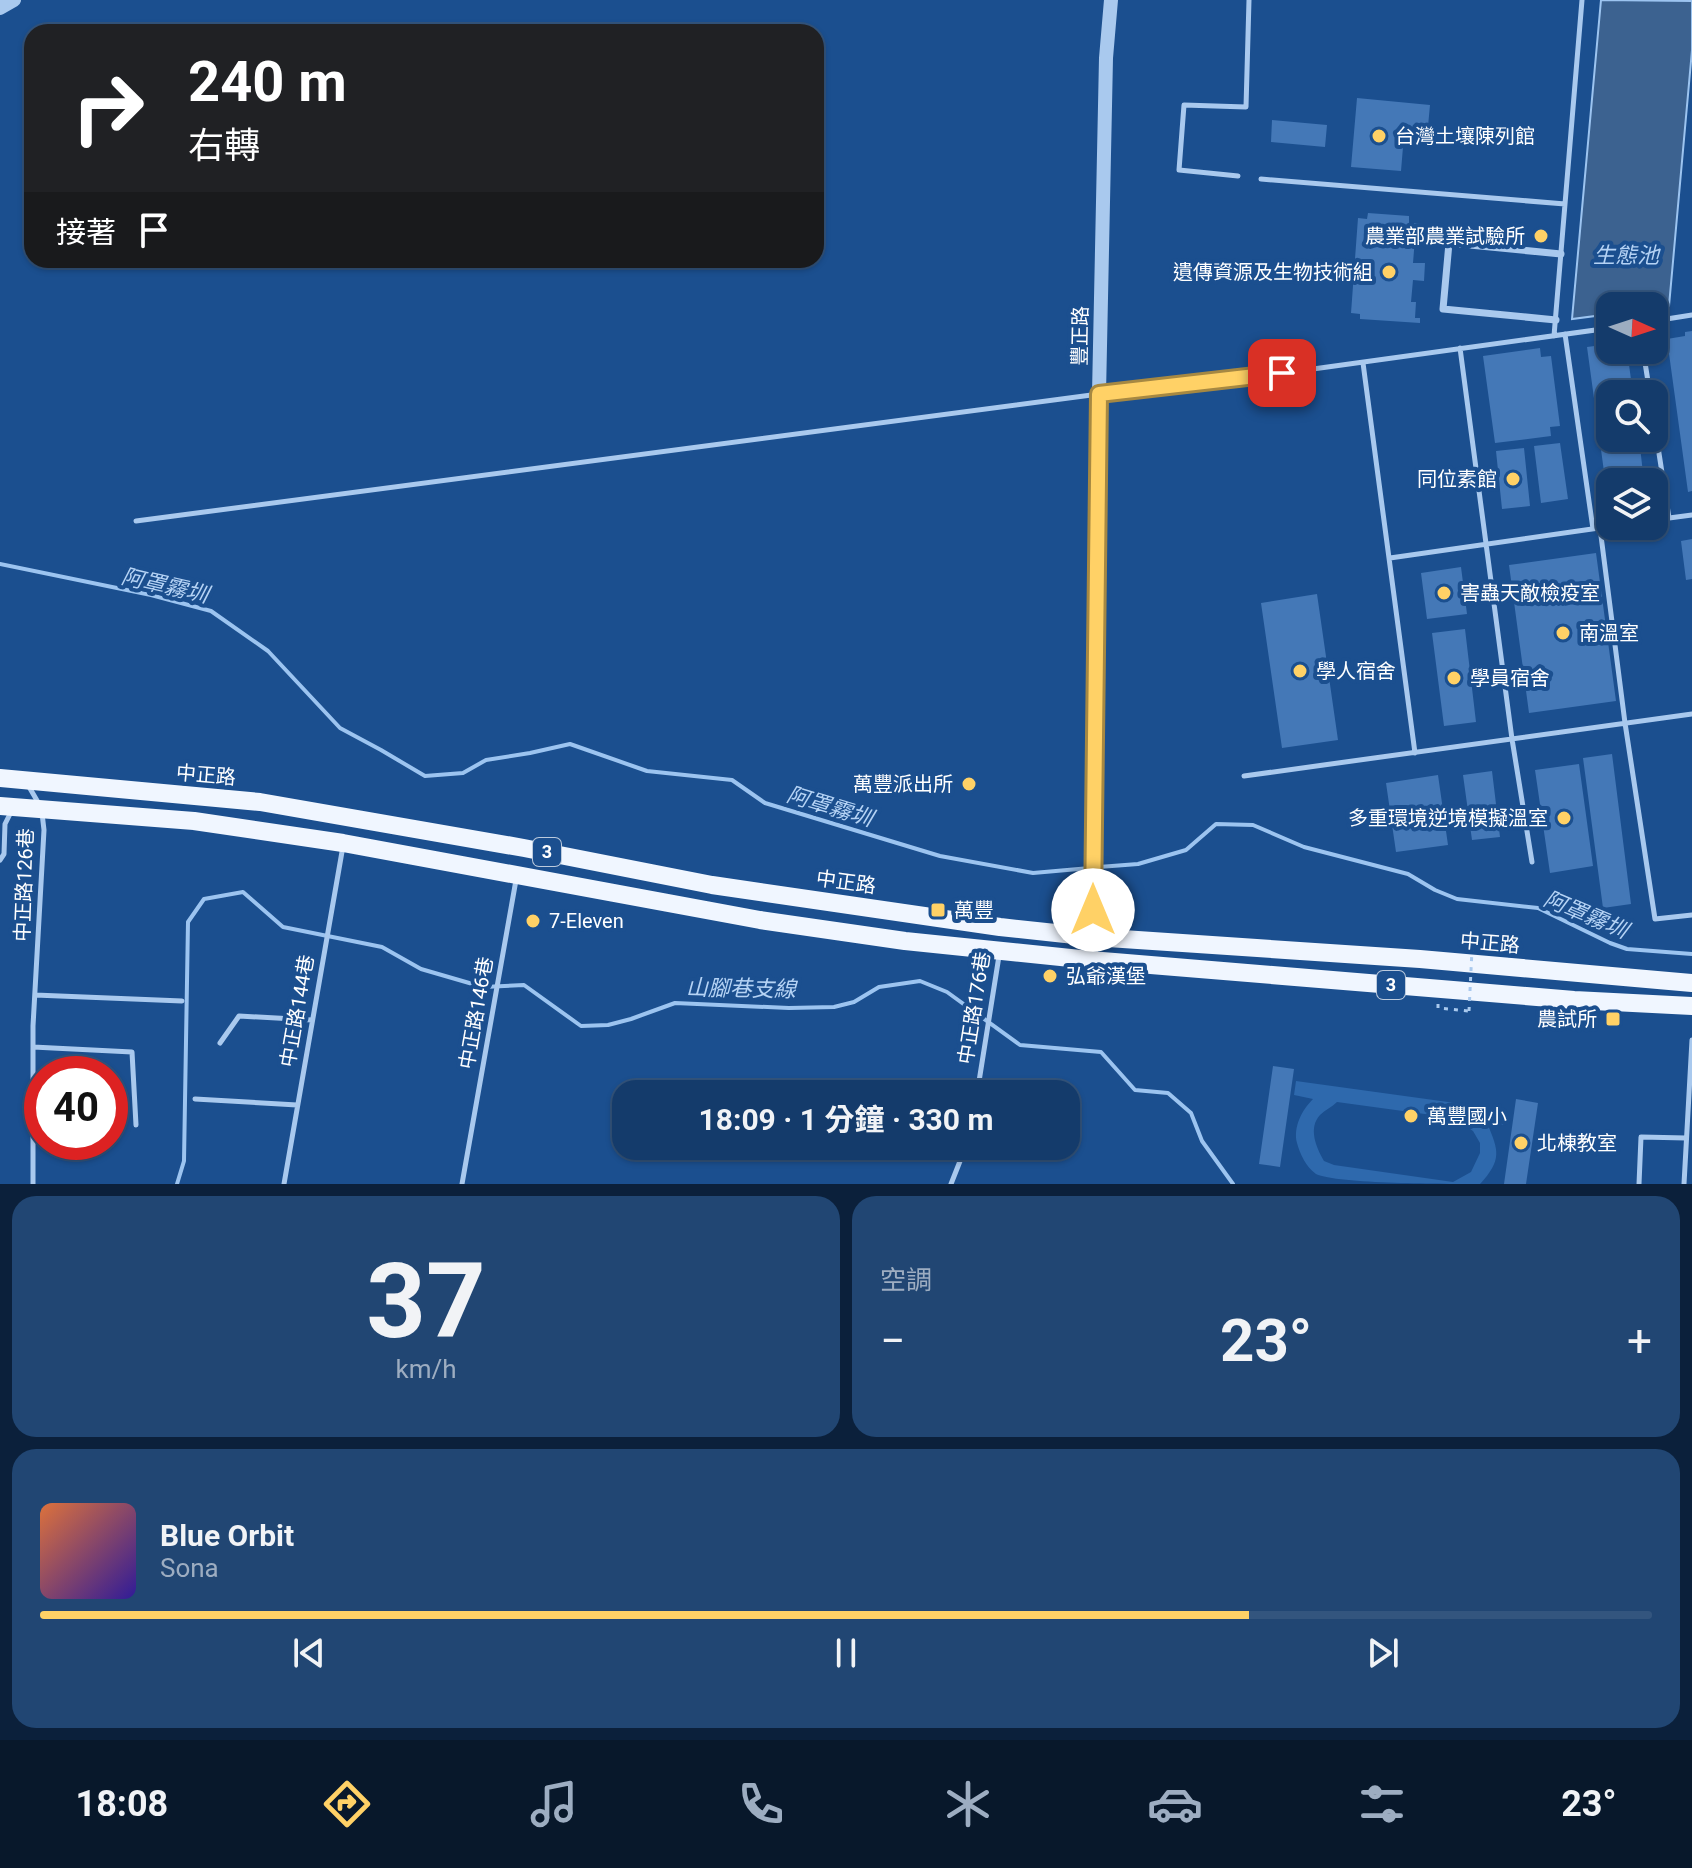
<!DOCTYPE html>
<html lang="zh-TW">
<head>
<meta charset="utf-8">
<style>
  :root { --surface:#143b6b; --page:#214673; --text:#f1f3f6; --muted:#9dadc1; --line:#33557e; --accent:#ffd166 }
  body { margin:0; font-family:Roboto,"Noto Sans TC",sans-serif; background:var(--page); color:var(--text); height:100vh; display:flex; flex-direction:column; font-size:30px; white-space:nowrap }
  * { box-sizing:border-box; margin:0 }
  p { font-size:26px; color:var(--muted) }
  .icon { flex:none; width:44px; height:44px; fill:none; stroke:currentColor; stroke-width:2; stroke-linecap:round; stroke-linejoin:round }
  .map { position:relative; height:1184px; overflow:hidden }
  .side { display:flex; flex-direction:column; gap:12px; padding:12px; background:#0b203b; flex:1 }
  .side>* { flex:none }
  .banner { position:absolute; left:24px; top:24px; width:800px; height:244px; border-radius:24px; box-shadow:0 2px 6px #0004,0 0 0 2px var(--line); background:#202124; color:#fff; overflow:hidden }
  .needle { width:52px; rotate:93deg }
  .controls { position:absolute; left:1596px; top:292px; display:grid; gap:16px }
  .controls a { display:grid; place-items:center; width:72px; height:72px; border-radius:16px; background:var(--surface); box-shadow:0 2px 6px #0004,0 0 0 2px var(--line); font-size:40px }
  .speed { position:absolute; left:24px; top:1056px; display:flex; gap:16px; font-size:40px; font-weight:700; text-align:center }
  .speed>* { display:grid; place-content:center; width:104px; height:104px; border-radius:50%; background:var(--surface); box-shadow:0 2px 6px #0004,0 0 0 2px var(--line); line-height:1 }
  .speed .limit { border:12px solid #d22; background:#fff; color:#111 }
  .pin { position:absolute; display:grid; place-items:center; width:68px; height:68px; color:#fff; margin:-34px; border-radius:16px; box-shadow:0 4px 12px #0006 }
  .me { position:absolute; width:88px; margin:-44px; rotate:0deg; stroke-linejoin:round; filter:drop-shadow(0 0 6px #0008) }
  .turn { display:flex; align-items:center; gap:28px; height:168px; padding:0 32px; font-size:36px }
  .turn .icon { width:104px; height:104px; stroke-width:2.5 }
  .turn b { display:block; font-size:56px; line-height:68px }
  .then { display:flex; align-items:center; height:76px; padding:0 32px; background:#0003; gap:16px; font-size:30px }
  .big { font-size:60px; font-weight:700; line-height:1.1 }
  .side .tile { flex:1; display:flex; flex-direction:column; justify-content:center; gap:12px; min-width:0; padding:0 28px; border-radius:24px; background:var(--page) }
  .side .dial { align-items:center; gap:0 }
  .dial b { font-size:104px; line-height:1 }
  .song { display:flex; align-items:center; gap:24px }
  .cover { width:96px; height:96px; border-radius:12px; background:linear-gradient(135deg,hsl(20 70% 55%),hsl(250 70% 35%)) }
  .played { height:8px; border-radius:4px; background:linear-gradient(90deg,var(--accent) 75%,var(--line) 75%) }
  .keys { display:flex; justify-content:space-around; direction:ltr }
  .heat { display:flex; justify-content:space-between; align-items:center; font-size:44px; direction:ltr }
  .side .tiles { flex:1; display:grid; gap:12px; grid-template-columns:1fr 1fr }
  .tile:last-child { grid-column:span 2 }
  .trip { position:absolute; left:612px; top:1080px; width:468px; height:80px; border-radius:24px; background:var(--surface); box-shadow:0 2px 6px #0004,0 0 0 2px var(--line); font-weight:700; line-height:80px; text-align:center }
  .menu { display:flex; height:128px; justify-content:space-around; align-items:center; background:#08182b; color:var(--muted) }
  .menu .icon { width:56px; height:56px }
  .menu .active { color:var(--accent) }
  .menu b { font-size:36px; color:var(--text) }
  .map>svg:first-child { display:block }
  .green { fill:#2e69ad; fill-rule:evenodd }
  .water { fill:#3c6290; stroke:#9cc4f0; stroke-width:2 }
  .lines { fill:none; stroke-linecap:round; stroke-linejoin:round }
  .stream { stroke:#9cc4f0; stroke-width:4 }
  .building { fill:#4478b7 }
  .path { stroke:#a9c9ee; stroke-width:3; stroke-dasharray:4 6; stroke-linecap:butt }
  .service { stroke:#a9c9ee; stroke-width:5 }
  .pedestrian { stroke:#a9c9ee; stroke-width:7 }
  .tertiary { stroke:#a9c9ee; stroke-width:14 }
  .primary { stroke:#f0f6ff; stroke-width:18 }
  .path-bridge { stroke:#a9c9ee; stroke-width:3; stroke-dasharray:4 6; stroke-linecap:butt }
  .route-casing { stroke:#a68842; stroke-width:20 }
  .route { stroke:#ffd166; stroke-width:14 }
  .poi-dot { fill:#ffd166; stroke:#1b4f8f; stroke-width:3 }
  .labels { text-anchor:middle; stroke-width:8; stroke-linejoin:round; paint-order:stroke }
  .shield { fill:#1b4f8f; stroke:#bbcadd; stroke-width:2 }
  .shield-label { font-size:18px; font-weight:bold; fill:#fff }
  .poi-label { font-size:20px; fill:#fff; stroke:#1b4f8f; text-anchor:start }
  .street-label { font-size:20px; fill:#fff; stroke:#1b4f8f }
  .water-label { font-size:22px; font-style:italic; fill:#b5d3f5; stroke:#1b4f8f }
</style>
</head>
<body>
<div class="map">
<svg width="1692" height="1184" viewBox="0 0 1692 1184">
  <rect width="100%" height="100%" fill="#1b4f8f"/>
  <path class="green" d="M1296 1081 1506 1110 1505 1125 1487 1123C1499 1151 1502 1160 1480 1184 1449 1184 1337 1184 1316 1174 1306 1167 1300 1154 1297 1143 1293 1127 1302 1110 1313 1099L1294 1095ZM1337 1102 1454 1118 1473 1131 1480 1143V1153L1471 1172 1453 1182 1334 1165 1324 1161C1316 1147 1308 1128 1320 1115 1325 1110 1332 1107 1337 1102Z"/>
  <path class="water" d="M1601 0 1692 1V50L1669 306 1654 308V306H1610V314L1572 319Z"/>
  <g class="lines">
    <path class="stream" d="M0 564 151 595 211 611 268 651 340 728 381 750 425 776 463 773 486 760 530 753 570 744 647 771 732 780 765 803 940 856 1033 873 1090 868
      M1099 867 1138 864 1186 850 1216 824 1253 825 1304 847 1408 874 1435 890 1457 899 1538 908 1610 943 1627 949 1692 954
      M177 1184 184 1161 188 922 204 899 243 892 283 927 382 947 421 969 483 987 524 985 581 1026 608 1025 631 1019 675 1003 789 1008 834 1007 854 1002 879 987 920 981 947 992 1020 1045 1101 1052 1135 1090 1168 1093 1191 1113 1202 1141 1233 1184"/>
  </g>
  <path class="building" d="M1357 98 1430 105 1427 137 1404 135 1401 171 1351 167Z
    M1272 120 1327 125 1325 147 1271 142Z
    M1368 213 1409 216V223L1424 224 1423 238H1415L1413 263H1425L1424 281 1413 280 1411 302H1416L1415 318H1420V323L1360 319V314L1351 313 1358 218 1367 219Z
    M1692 331V491L1688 492 1667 339 1685 336V332Z
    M1610 344V350H1627L1633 394H1610V438H1639L1644 482H1610V500L1608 501 1587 347Z
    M1540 348 1541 357 1551 356 1560 426 1550 427 1551 436 1495 443 1483 356Z
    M1560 443 1568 499 1541 503 1534 446Z
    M1524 448 1530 506 1502 509 1496 451Z
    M1692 539V579L1686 580 1681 541Z
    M1596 553 1616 701 1529 713 1509 565Z
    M1461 567 1467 614 1427 619 1421 573Z
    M1317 594 1338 740 1282 748 1261 603Z
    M1465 629 1476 722 1444 726 1432 633Z
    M1612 754 1631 904 1603 908 1583 758Z
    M1579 764 1593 866 1550 873 1535 770Z
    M1492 771 1500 837 1472 840 1463 775Z
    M1438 775 1448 845 1396 852 1386 783Z
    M1273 1066 1294 1069 1280 1167 1259 1164Z
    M1516 1099 1538 1103 1526 1184H1504Z"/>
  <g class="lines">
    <path class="path" d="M1438 1004V1008L1469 1011"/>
    <path class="service" d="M1238 176 1179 170 1184 105 1246 107 1249 0
      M1261 179 1565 204 1582 0
      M1654 321 1692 315
      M1565 334 1593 529
      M1554 336 1565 204
      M1460 348 1512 739 1532 862
      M1643 350 1650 394
      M1363 363 1415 753
      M1654 421 1669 518
      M1654 520 1692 515
      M136 521 1099 394 1313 369 1610 328
      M1600 528 1625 723 1655 919 1692 915
      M1390 558 1613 526
      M1244 776 1692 714
      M28 785 39 804
      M0 860 4 854 5 824 12 810
      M35 995 182 1001
      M220 1043 239 1016 312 1020
      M33 1047 132 1052 136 1125
      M977 1094 999 956
      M195 1099 297 1105
      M33 1184V1026L44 830 42 813
      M284 1184 343 846
      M462 1184 516 880
      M951 1184 966 1146
      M1639 1184 1641 1137 1686 1138
      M1684 1184 1692 1040"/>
    <path class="pedestrian" d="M1556 320 1443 309 1449 243 1561 254"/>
    <path class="tertiary" d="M0 8 14 0
      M1090 960 1093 937 1099 394 1106 58 1111 0"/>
    <path class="primary" d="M0 778 260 802 524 848 712 885 1000 927 1093 937 1420 959 1692 983
      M0 806 194 821 343 843 760 920 905 941 1090 960 1574 1000 1692 1006"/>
    <path class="path-bridge" d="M1469 1011 1472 950"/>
  </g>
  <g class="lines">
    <defs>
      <path id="route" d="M1093 910 1099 394 1282 373"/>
    </defs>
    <use href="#route" class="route-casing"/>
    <use href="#route" class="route"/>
  </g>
  <g class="poi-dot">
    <circle cx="1379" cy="136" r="8"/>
    <circle cx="1541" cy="236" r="8"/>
    <circle cx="1389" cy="272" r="8"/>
    <circle cx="1513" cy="479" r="8"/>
    <circle cx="1444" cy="593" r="8"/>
    <circle cx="1563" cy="633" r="8"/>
    <circle cx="1300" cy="671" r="8"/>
    <circle cx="1454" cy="678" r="8"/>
    <circle cx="969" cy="784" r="8"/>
    <circle cx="1564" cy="818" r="8"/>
    <rect x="930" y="902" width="16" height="16" rx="4"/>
    <circle cx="533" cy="921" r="8"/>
    <circle cx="1050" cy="976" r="8"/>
    <rect x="1605" y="1011" width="16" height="16" rx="4"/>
    <circle cx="1411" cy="1116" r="8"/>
    <circle cx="1521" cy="1143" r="8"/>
  </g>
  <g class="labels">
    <g class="shield">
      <rect x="533" y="838" width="28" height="28" rx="6"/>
      <rect x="1377" y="971" width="28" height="28" rx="6"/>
    </g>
    <g class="shield-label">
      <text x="547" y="858">3</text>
      <text x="1391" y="991">3</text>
    </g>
    <g class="poi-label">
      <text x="1395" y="143">台灣土壤陳列館</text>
      <text x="1525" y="243" text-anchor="end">農業部農業試驗所</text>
      <text x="1373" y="279" text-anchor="end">遺傳資源及生物技術組</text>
      <text x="1497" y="486" text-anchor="end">同位素館</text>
      <text x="1460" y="600">害蟲天敵檢疫室</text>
      <text x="1579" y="640">南溫室</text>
      <text x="1316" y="678">學人宿舍</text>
      <text x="1470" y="685">學員宿舍</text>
      <text x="953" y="791" text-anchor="end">萬豐派出所</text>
      <text x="1548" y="825" text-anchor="end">多重環境逆境模擬溫室</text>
      <text x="954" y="917">萬豐</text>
      <text x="549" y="928">7-Eleven</text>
      <text x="1066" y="983">弘爺漢堡</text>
      <text x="1597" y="1026" text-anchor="end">農試所</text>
      <text x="1427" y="1123">萬豐國小</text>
      <text x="1537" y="1150">北棟教室</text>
    </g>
    <g class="street-label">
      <text transform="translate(1080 336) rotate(-89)" y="7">豐正路</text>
      <text transform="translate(206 775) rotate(5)" y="7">中正路</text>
      <text transform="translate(846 882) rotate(8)" y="7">中正路</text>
      <text transform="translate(24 885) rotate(-88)" y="7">中正路126巷</text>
      <text transform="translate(1490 943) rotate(5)" y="7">中正路</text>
      <text transform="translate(974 1008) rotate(-81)" y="7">中正路176巷</text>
      <text transform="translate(297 1011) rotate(-80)" y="7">中正路144巷</text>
      <text transform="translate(476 1013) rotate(-80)" y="7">中正路146巷</text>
    </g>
    <g class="water-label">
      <text x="1626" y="263">生態池</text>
      <text transform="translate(165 585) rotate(13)" y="8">阿罩霧圳</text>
      <text transform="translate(830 806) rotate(17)" y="8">阿罩霧圳</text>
      <text transform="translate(1586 914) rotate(23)" y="8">阿罩霧圳</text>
      <text transform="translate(741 988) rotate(1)" y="8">山腳巷支線</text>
    </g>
  </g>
</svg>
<div class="controls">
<a><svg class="needle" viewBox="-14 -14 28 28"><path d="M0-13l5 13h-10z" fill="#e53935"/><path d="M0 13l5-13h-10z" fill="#9dadc1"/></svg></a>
<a><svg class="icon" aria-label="search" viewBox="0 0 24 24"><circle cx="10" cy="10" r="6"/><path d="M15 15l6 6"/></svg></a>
<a><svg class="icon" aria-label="layers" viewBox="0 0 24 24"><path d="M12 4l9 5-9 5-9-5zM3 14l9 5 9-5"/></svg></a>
</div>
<div class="speed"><div class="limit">40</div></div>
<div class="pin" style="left:1282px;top:373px;background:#d93025"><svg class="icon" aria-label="arrive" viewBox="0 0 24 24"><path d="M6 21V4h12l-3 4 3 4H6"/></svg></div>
<svg class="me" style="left:1093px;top:910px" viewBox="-20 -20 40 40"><circle r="19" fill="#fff"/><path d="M0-13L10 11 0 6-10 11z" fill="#ffd166"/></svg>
<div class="trip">18:09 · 1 分鐘 · 330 m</div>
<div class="banner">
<div class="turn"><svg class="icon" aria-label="right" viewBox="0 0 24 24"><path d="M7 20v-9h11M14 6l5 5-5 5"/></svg><div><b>240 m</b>右轉</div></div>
<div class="then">接著<svg class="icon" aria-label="arrive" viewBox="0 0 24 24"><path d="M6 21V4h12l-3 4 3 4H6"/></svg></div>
</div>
</div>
<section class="side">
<div class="tiles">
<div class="tile dial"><b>37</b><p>km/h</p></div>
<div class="tile"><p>空調</p>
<div class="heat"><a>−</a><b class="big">23°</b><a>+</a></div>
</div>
<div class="tile">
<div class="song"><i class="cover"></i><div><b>Blue Orbit</b><p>Sona</p></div></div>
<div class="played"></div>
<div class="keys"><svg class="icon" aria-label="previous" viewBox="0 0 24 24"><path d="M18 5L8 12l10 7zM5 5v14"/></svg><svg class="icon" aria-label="pause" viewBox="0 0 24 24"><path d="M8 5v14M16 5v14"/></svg><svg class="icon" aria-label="next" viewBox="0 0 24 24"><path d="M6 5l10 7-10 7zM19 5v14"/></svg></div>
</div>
</div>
</section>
<nav class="menu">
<b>18:08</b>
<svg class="icon active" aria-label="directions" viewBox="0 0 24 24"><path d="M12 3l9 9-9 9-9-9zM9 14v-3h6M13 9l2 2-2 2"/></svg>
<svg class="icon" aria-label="music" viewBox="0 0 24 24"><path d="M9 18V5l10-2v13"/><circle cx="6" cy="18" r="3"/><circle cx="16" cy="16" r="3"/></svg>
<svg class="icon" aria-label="phone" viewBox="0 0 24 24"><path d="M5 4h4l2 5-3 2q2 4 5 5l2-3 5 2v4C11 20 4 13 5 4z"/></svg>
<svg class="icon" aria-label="climate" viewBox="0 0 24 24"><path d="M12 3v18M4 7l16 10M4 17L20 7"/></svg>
<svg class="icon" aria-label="car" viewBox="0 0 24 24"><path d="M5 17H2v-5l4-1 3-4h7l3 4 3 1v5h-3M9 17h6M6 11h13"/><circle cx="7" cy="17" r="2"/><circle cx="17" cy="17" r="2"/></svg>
<svg class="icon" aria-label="filters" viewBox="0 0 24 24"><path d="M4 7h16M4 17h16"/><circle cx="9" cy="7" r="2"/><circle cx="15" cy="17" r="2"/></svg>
<b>23°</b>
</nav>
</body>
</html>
